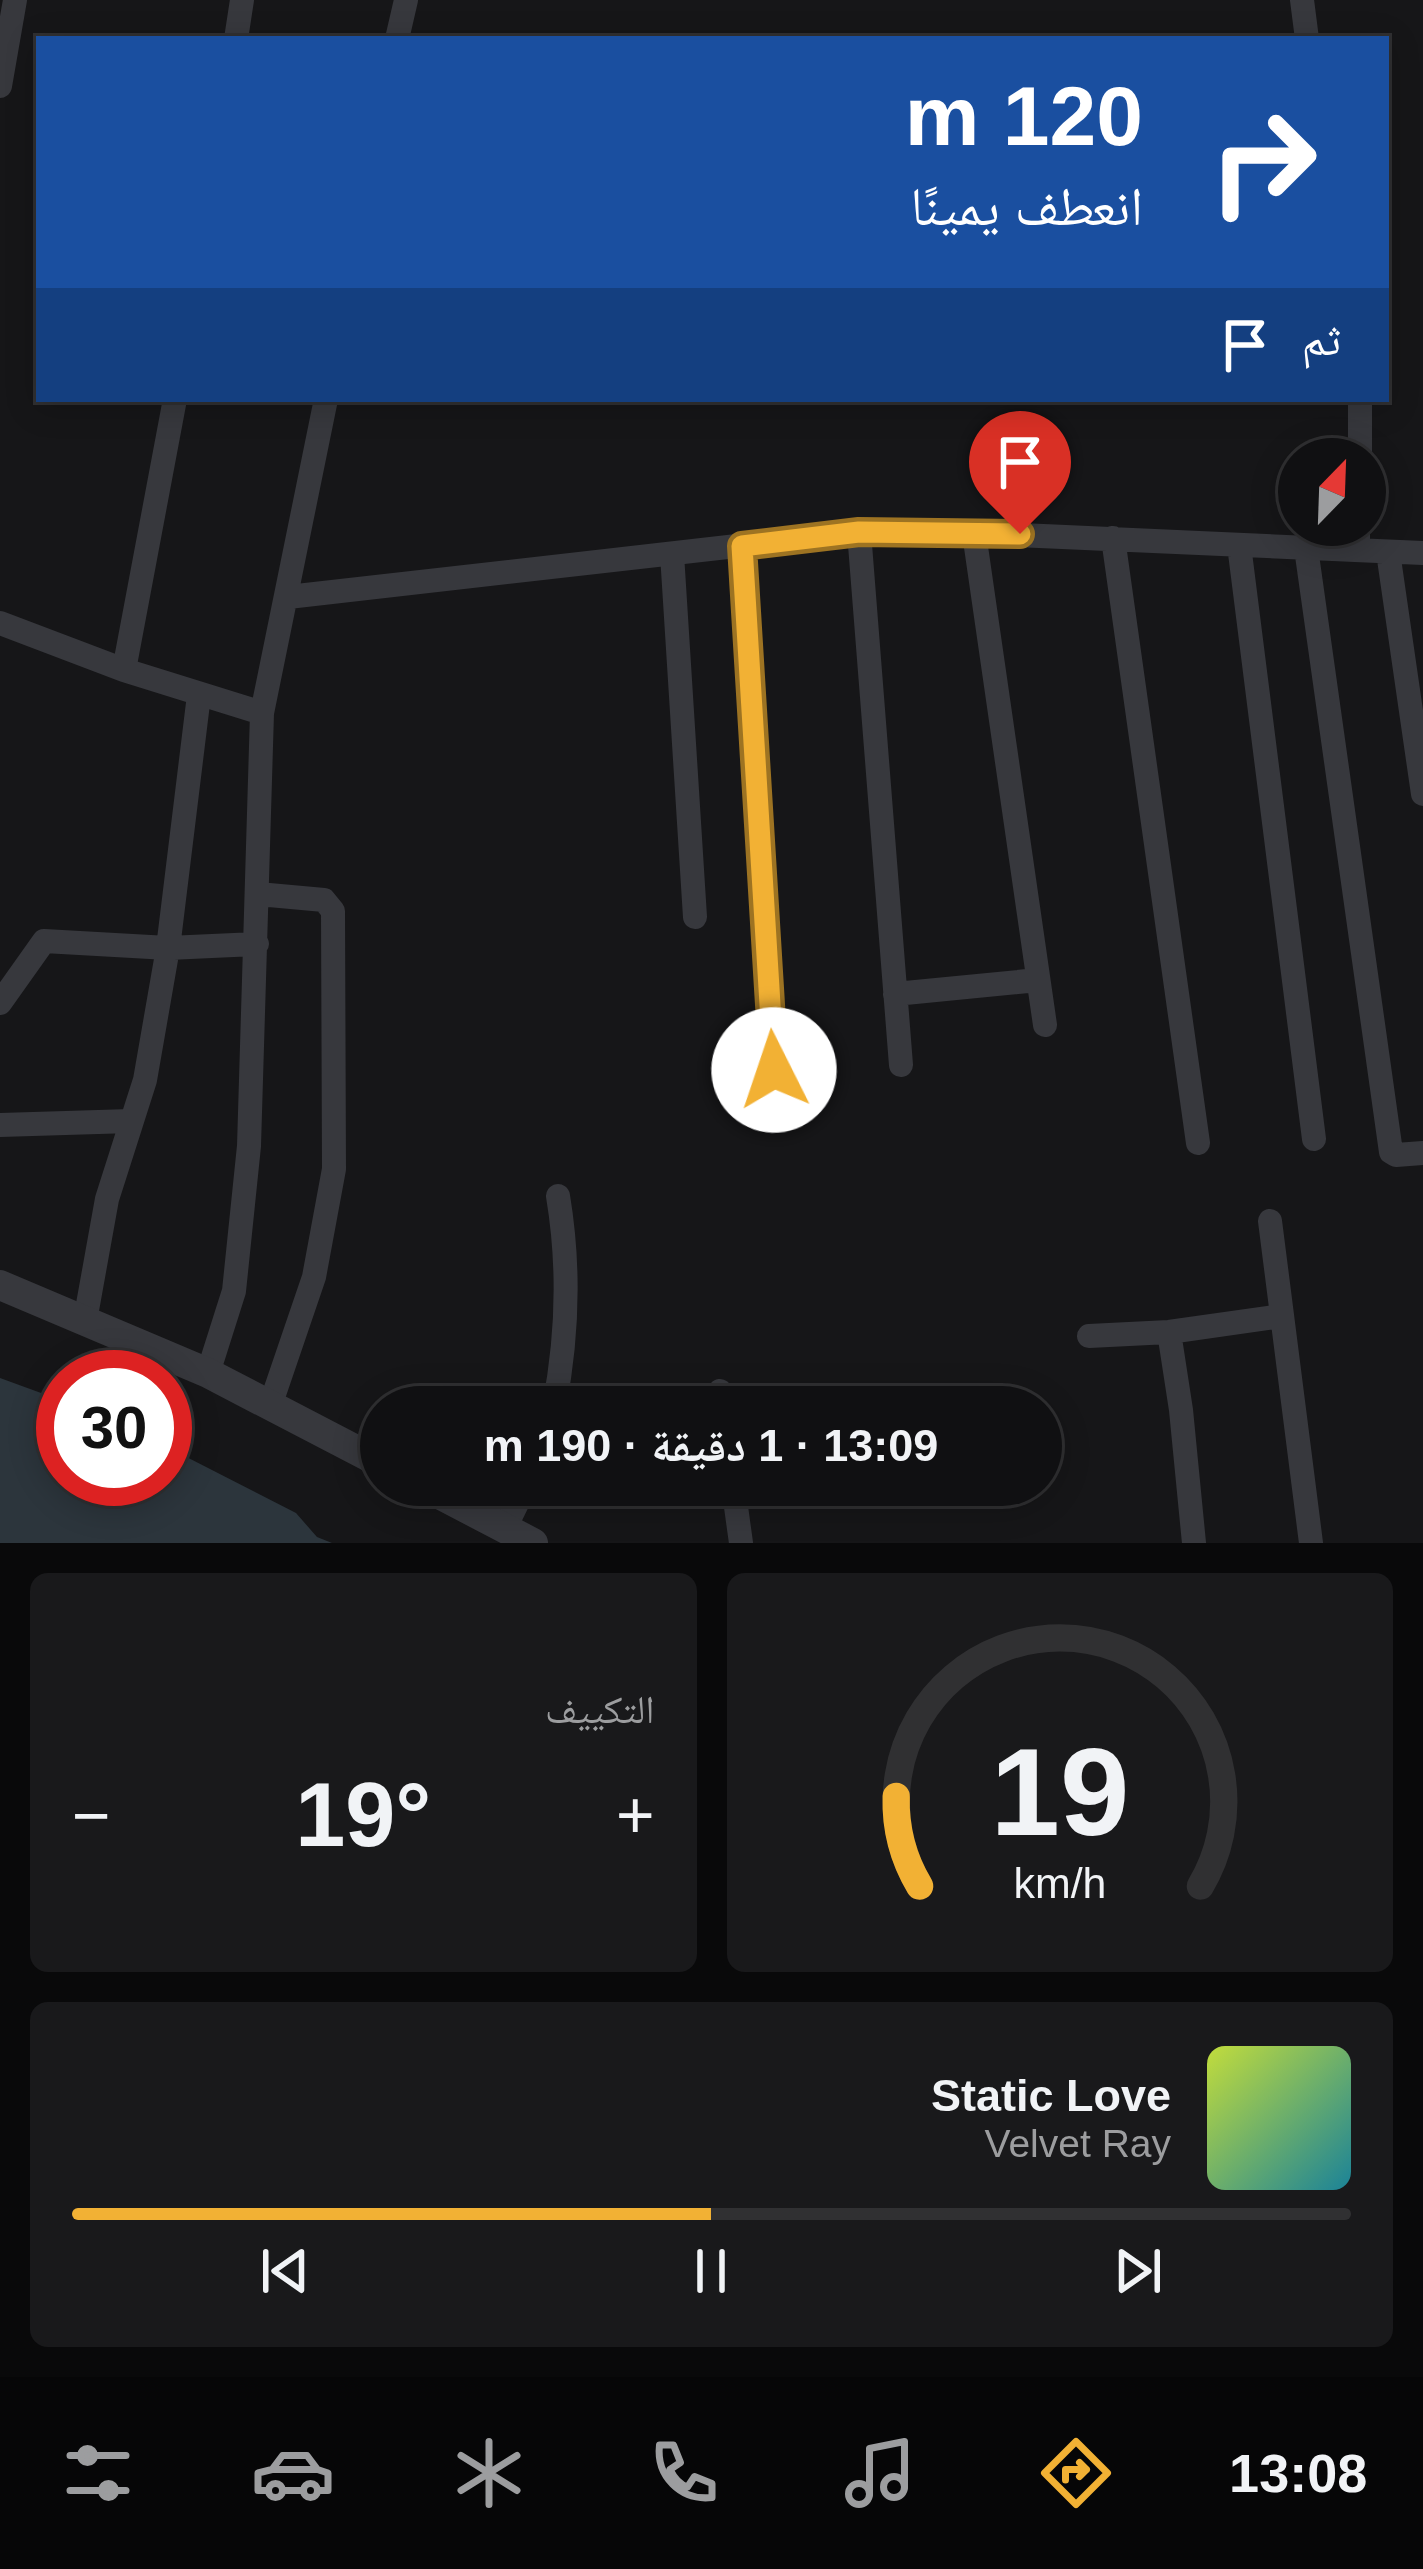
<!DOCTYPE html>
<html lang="ar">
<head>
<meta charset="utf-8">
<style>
  :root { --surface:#101012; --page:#19191b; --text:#f1f3f6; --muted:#9c9d9f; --line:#303032; --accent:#f2b134 }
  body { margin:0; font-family:Arial,"Noto Naskh Arabic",sans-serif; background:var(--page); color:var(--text); direction:rtl; height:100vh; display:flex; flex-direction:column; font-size:45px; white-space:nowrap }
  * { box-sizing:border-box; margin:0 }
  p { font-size:39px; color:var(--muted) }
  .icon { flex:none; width:66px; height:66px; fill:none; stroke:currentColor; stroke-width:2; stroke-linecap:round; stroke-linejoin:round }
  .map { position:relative; height:1543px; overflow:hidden; direction:ltr }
  .panel { display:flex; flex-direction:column; gap:30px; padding:30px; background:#09090a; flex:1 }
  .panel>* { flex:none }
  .hud { position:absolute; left:36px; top:36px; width:1353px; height:366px; border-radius:0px; box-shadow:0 6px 30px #0003,0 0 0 3px var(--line); direction:rtl; background:#1a4fa0; color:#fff; overflow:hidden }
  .needle { width:78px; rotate:23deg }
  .buttons { position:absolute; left:1278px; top:438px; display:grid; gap:24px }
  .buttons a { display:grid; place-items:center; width:108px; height:108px; border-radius:50%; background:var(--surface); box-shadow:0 6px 30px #0003,0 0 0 3px var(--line); font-size:60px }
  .speed { position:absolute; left:36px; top:1350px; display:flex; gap:24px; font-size:60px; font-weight:700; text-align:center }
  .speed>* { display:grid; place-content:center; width:156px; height:156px; border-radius:50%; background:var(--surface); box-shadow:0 6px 30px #0003,0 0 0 3px var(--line); line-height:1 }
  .speed .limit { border:18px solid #d22; background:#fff; color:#111 }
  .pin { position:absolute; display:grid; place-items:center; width:102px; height:102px; color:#fff; margin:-123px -51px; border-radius:50% 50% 50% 0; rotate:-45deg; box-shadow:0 0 12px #0007 }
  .pin .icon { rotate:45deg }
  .me { position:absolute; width:132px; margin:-66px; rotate:356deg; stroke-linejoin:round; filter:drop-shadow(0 0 9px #0008) }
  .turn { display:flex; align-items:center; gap:42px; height:252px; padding:0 48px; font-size:54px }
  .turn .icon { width:156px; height:156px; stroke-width:2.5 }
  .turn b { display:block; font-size:84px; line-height:102px }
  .then { display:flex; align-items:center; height:114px; padding:0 48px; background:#0003; gap:24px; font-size:45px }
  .big { font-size:90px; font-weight:700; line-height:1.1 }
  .panel .widget { flex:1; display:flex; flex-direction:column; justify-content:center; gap:18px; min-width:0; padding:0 42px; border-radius:18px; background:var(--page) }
  .panel .dial { align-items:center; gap:0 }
  .dial svg { height:312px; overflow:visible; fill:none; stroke:var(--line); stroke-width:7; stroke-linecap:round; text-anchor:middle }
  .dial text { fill:var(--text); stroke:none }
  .song { display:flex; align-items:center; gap:36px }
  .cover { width:144px; height:144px; border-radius:18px; background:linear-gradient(135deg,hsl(70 70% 55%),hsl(190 70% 35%)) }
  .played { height:12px; border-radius:6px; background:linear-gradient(90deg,var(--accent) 50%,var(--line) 50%) }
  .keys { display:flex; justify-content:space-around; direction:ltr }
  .heat { display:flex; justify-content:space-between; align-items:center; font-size:66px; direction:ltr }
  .panel .tiles { flex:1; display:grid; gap:30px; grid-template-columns:1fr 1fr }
  .widget:last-child { grid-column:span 2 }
  .trip { position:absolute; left:360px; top:1386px; width:702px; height:120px; border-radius:60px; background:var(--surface); box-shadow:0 6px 30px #0003,0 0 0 3px var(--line); font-weight:700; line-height:120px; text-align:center; direction:rtl }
  .tab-bar { display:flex; height:192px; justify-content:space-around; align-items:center; background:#060607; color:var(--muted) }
  .tab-bar .icon { width:84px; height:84px }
  .tab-bar .active { color:var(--accent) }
  .tab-bar b { font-size:54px; color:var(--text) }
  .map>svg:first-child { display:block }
  .water { fill:#2c353c }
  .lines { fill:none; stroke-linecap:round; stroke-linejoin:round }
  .minor { stroke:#37383d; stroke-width:24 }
  .tertiary { stroke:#37383d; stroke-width:30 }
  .route-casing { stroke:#9d7322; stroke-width:30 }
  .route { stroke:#f2b134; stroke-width:21 }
</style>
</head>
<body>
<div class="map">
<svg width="1423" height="1543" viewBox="0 0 1423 1543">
  <rect width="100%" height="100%" fill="#161618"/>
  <path class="water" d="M0 1378 63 1401V1479H165V1446L296 1513 317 1537 332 1543H0Z"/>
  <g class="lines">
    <path class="minor" d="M1302 0 1307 39
      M236 39 242 0
      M397 39 406 0
      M0 86 15 0
      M1360 459V399
      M859 532 901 1065
      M974 533 1045 1025
      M1113 538 1198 1143
      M1239 545 1314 1139
      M742 546 774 1070
      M1306 548 1391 1152 1396 1155 1423 1153
      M1358 550V525
      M1388 552 1423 794
      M672 554 695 917
      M288 597 859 532 974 533 1423 553
      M0 623 124 670 262 713
      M124 670 175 399
      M258 894 324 900 333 911 334 1169 314 1277 270 1406
      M895 994 1038 980
      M0 1003 44 941 168 948 257 944
      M0 1125 131 1121
      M1270 1221 1311 1543
      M85 1321 107 1199 145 1080 168 948 199 695
      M1169 1332 1181 1410 1194 1543
      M1089 1336 1169 1332 1282 1316
      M208 1373 234 1291 249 1146 262 713 326 399
      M720 1391 722 1407
      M554 1407C568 1335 570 1268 558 1196
      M733 1485 741 1543
      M505 1528 526 1485"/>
    <path class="tertiary" d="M0 1285 208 1373 381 1463
      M422 1485 533 1543"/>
  </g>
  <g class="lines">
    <defs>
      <path id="route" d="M774 1070 742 546 859 532 1020 534"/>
    </defs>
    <use href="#route" class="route-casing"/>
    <use href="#route" class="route"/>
  </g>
</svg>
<div class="buttons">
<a><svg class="needle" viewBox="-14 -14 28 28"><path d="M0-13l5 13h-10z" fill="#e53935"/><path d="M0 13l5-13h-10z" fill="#9c9d9f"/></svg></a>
</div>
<div class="speed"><div class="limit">30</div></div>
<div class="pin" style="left:1020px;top:534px;background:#d93025"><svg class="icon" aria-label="arrive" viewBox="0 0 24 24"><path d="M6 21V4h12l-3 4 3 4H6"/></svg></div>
<svg class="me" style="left:774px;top:1070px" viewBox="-20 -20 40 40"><circle r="19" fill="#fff"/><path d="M0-13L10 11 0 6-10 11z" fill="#f2b134"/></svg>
<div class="trip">13:09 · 1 دقيقة · 190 m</div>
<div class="hud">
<div class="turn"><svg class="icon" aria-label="right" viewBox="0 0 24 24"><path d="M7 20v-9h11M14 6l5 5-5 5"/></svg><div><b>120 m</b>انعطف يمينًا</div></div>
<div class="then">ثم<svg class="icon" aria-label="arrive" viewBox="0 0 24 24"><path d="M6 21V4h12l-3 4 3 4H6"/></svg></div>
</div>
</div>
<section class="panel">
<div class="tiles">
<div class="widget dial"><svg viewBox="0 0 100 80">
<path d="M14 69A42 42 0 1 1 86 69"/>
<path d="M14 69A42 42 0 0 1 8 46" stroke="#f2b134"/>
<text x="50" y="56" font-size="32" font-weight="700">19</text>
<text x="50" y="72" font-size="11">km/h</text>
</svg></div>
<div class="widget"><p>التكييف</p>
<div class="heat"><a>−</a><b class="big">19°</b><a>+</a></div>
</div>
<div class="widget">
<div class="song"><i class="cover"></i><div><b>Static Love</b><p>Velvet Ray</p></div></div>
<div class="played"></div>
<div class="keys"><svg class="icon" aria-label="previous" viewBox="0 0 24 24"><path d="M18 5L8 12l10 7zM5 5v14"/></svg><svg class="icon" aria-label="pause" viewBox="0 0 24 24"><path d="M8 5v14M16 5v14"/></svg><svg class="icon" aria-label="next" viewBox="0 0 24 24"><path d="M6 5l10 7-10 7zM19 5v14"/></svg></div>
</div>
</div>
</section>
<nav class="tab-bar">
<b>13:08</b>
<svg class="icon active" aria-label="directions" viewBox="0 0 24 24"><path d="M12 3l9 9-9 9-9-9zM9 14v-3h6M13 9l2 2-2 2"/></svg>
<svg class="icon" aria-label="music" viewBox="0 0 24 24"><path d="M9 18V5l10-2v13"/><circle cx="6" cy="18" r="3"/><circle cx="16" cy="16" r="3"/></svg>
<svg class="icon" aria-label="phone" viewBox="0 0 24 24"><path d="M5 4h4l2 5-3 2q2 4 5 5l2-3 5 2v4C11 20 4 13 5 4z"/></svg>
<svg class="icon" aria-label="climate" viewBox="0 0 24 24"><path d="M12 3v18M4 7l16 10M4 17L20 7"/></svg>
<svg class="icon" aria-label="car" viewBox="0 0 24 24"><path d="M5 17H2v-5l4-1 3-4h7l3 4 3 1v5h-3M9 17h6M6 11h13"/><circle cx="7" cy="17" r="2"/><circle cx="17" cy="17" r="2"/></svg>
<svg class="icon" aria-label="filters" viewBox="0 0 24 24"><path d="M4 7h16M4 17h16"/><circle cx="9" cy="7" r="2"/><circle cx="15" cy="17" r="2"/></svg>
</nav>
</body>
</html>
